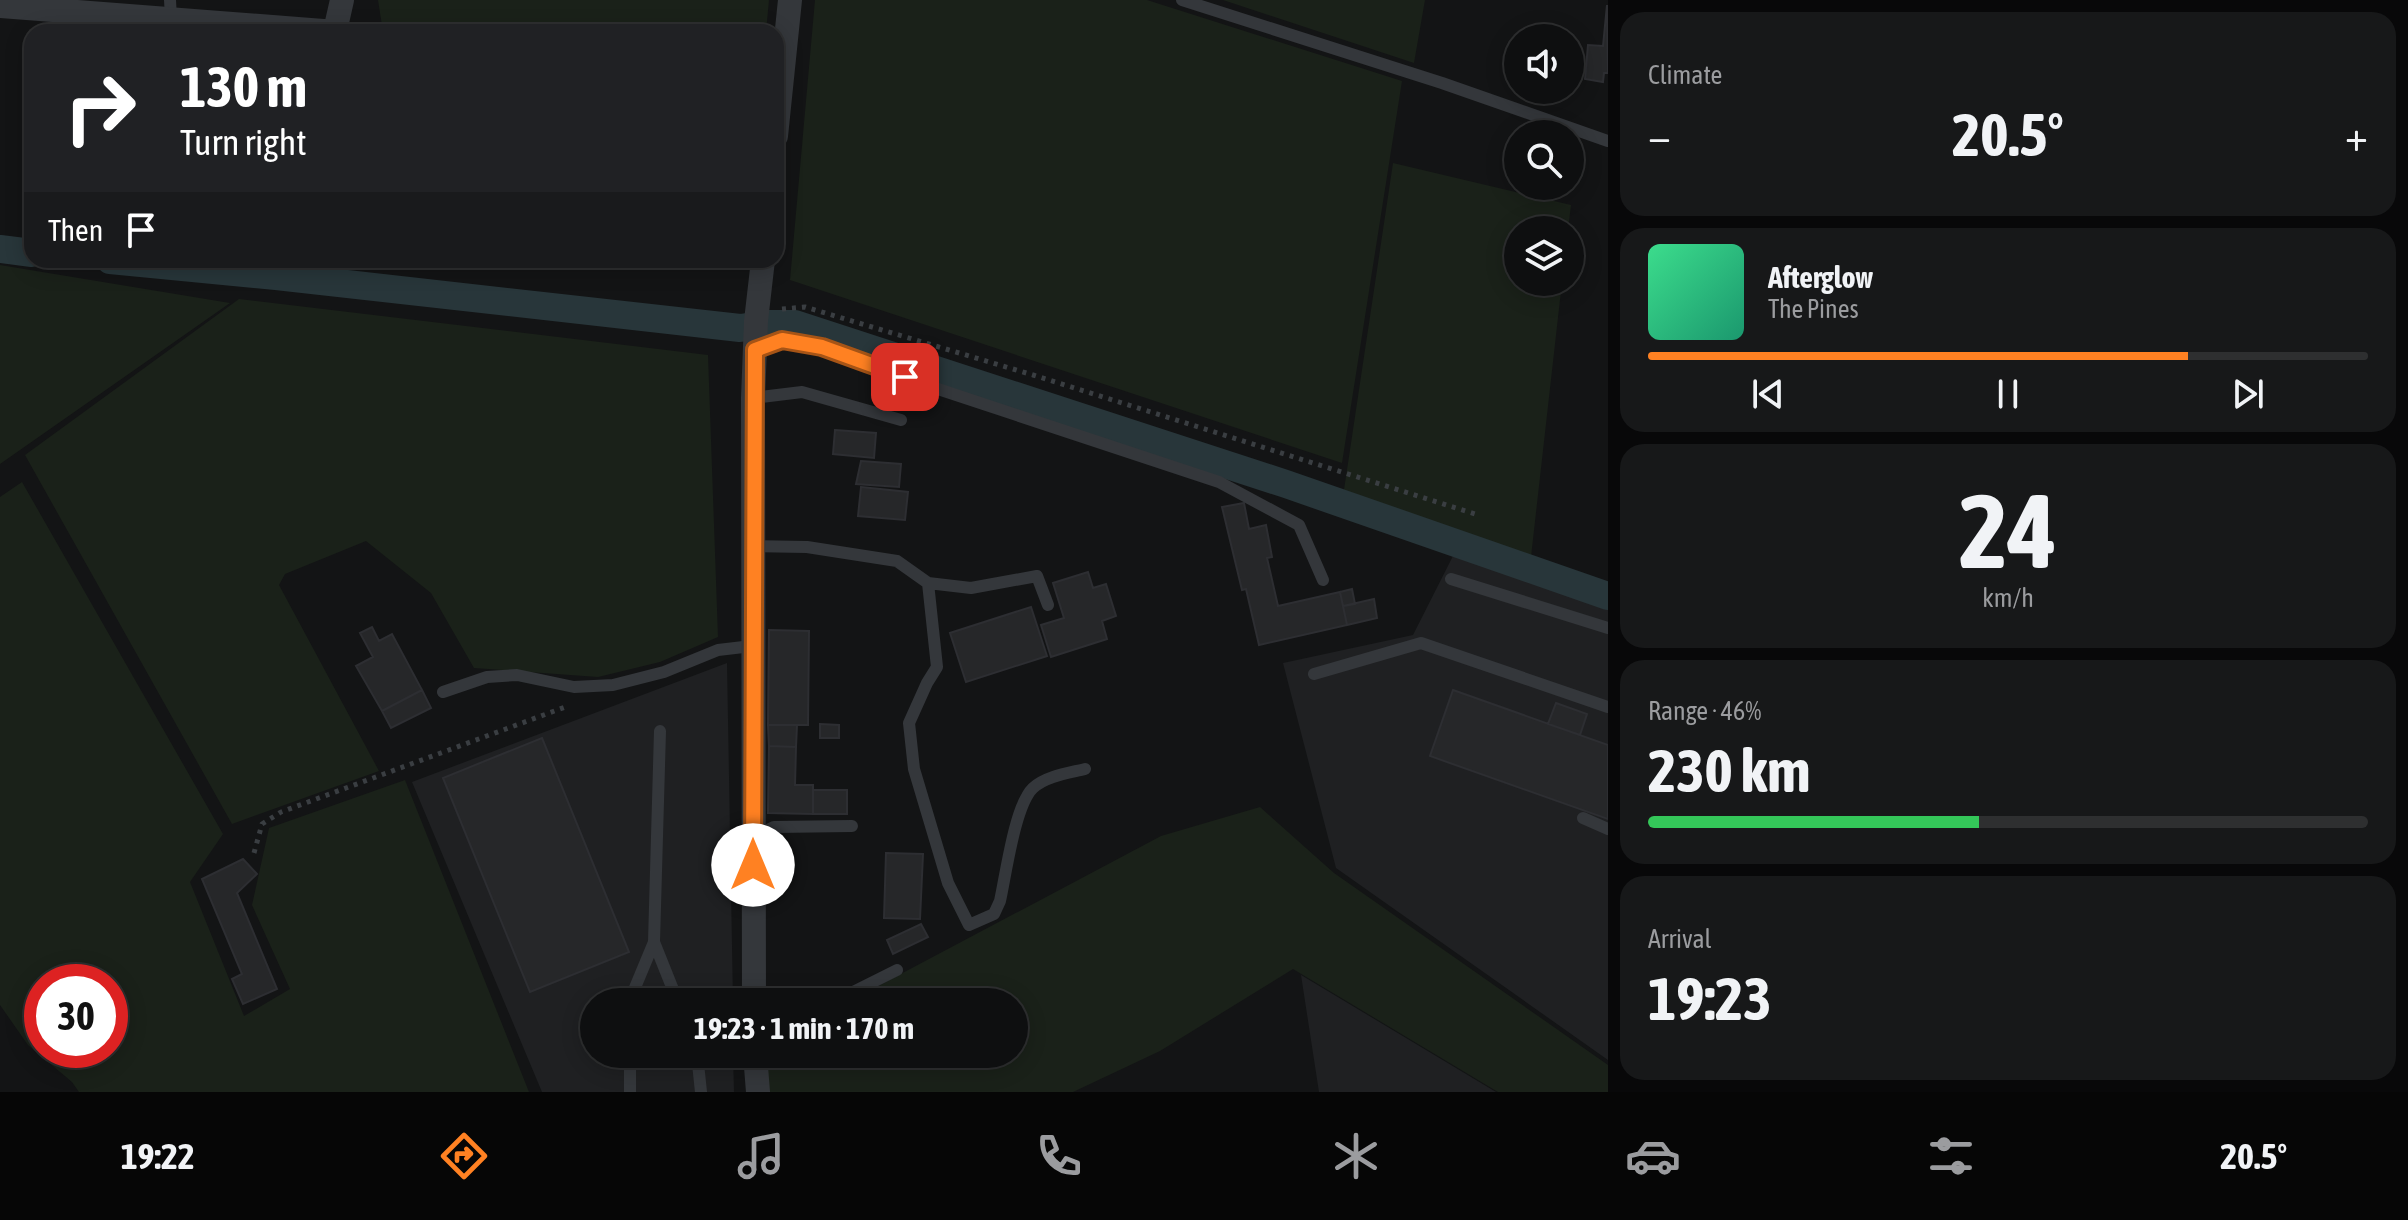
<!DOCTYPE html>
<html lang="en">
<head>
<meta charset="utf-8">
<style>
  :root { --surface:#0e0f10; --page:#171819; --text:#f1f3f6; --muted:#9b9c9f; --line:#2e2f30; --accent:#ff8122 }
  body { margin:0; font-family:"Asap Condensed",sans-serif; background:var(--page); color:var(--text); height:100vh; display:flex; flex-direction:column; font-size:30px; white-space:nowrap }
  * { box-sizing:border-box; margin:0 }
  p { font-size:26px; color:var(--muted) }
  .icon { flex:none; width:44px; height:44px; fill:none; stroke:currentColor; stroke-width:2; stroke-linecap:round; stroke-linejoin:round }
  .map { position:relative; flex:1; overflow:hidden }
  .side { display:flex; flex-direction:column; gap:12px; padding:12px; background:#080809; width:800px }
  .side>* { flex:none }
  .guide { position:absolute; left:24px; top:24px; width:760px; height:244px; border-radius:24px; box-shadow:0 4px 20px #0003,0 0 0 2px var(--line); background:#202124; color:#fff; overflow:hidden }
  .fabs { position:absolute; left:1504px; top:24px; display:grid; gap:16px }
  .fabs a { display:grid; place-items:center; width:80px; height:80px; border-radius:50%; background:var(--surface); box-shadow:0 4px 20px #0003,0 0 0 2px var(--line); font-size:40px }
  .speed { position:absolute; left:24px; top:964px; display:flex; gap:16px; font-size:40px; font-weight:700; text-align:center }
  .speed>* { display:grid; place-content:center; width:104px; height:104px; border-radius:50%; background:var(--surface); box-shadow:0 4px 20px #0003,0 0 0 2px var(--line); line-height:1 }
  .speed .limit { border:12px solid #d22; background:#fff; color:#111 }
  .pin { position:absolute; display:grid; place-items:center; width:68px; height:68px; color:#fff; margin:-34px; border-radius:16px; box-shadow:0 4px 12px #0006 }
  .me { position:absolute; width:88px; margin:-44px; rotate:0deg; stroke-linejoin:round; filter:drop-shadow(0 0 6px #0008) }
  .turn { display:flex; align-items:center; gap:28px; height:168px; padding:0 24px; font-size:36px }
  .turn .icon { width:104px; height:104px; stroke-width:2.5 }
  .turn b { display:block; font-size:56px; line-height:68px }
  .then { display:flex; align-items:center; height:76px; padding:0 24px; background:#0003; gap:16px; font-size:30px }
  .big { font-size:60px; font-weight:700; line-height:1.1 }
  .side .tile { flex:1; display:flex; flex-direction:column; justify-content:center; gap:12px; min-width:0; padding:0 28px; border-radius:24px; background:var(--page) }
  .side .dial { align-items:center; gap:0 }
  .dial b { font-size:104px; line-height:1 }
  .song { display:flex; align-items:center; gap:24px }
  .cover { width:96px; height:96px; border-radius:12px; background:linear-gradient(135deg,hsl(150 70% 55%),hsl(160 70% 35%)) }
  .played { height:8px; border-radius:4px; background:linear-gradient(90deg,var(--accent) 75%,var(--line) 75%) }
  .keys { display:flex; justify-content:space-around; direction:ltr }
  .heat { display:flex; justify-content:space-between; align-items:center; font-size:44px; direction:ltr }
  .charge { height:12px; border-radius:6px; background:linear-gradient(90deg,#34c759 46%,var(--line) 0) }
  .trip { position:absolute; left:580px; top:988px; width:448px; height:80px; border-radius:40px; background:var(--surface); box-shadow:0 4px 20px #0003,0 0 0 2px var(--line); font-weight:700; line-height:80px; text-align:center }
  .dock { display:flex; height:128px; justify-content:space-around; align-items:center; background:#060606; color:var(--muted) }
  .dock .icon { width:56px; height:56px }
  .dock .current { color:var(--accent) }
  .dock b { font-size:36px; color:var(--text) }
  main { display:flex; flex:1; min-height:0 }
  .map>svg:first-child { display:block }
  .built { fill:#1f2022 }
  .green { fill:#1a2119; fill-rule:evenodd }
  .lines { fill:none; stroke-linecap:round; stroke-linejoin:round }
  .canal { stroke:#28363a; stroke-width:28 }
  .building { fill:#262729; stroke:#2d2e32; stroke-width:2 }
  .path { stroke:#3a3e42; stroke-width:5; stroke-dasharray:4 6; stroke-linecap:butt }
  .lane { stroke:#34373b; stroke-width:12 }
  .street { stroke:#34373b; stroke-width:24 }
  .route-casing { stroke:#a65416; stroke-width:20 }
  .route { stroke:#ff8122; stroke-width:14 }
</style>
</head>
<body>
<main>
<div class="map">
<svg width="1608" height="1092" viewBox="0 0 1608 1092">
  <rect width="100%" height="100%" fill="#131415"/>
  <path class="built" d="M1454 554 1608 609V1060L1336 868 1283 663 1413 635Z
    M727 663 733 1002H594V1054H733L734 1092H542L412 782Z
    M1301 975 1496 1092H1319Z"/>
  <path class="green" d="M378 0H769L766 32H383Z
    M815 0H1147L1402 81 1342 463 790 280Z
    M1223 0H1425L1414 63Z
    M1393 163 1571 205 1568 230H1518V282H1562L1531 557 1344 490Z
    M0 265 230 303 0 464Z
    M239 299 708 355 718 637 660 662 598 677 474 668 431 593 366 541 285 574 279 585 379 771 232 824 25 455Z
    M22 482 223 834 190 882 244 1016 290 989 252 905 269 828 405 780 529 1092H79L72 1082 28 1045 0 1005V497ZM110 982V1050H42V982Z
    M1260 807 1334 873 1608 1065V1092H1498L1293 969 1160 1051 1073 1092H769L766 1054H1014V1002H848L1161 836Z"/>
  <g class="lines">
    <path class="canal" d="M0 249 32 253
      M110 260 276 276 740 328 769 324H795L1286 484 1608 596"/>
  </g>
  <path class="building" d="M1607 5 1608 73H1604L1603 82 1585 79 1588 45 1603 46Z
    M537 260H592L591 268 536 265Z
    M835 430 876 433 874 458 833 454Z
    M861 461 901 464 899 487 856 484Z
    M861 487 908 492 905 520 858 516Z
    M1244 503 1249 529 1266 525 1272 557 1267 558 1278 606 1340 592 1347 625 1259 645 1246 589 1242 590 1222 507Z
    M1088 572 1093 588 1106 584 1116 616 1102 621 1107 639 1051 657 1041 625 1064 618 1053 583Z
    M1352 589 1355 604 1343 606 1340 592Z
    M1374 599 1377 618 1347 625 1343 606Z
    M1031 607 1047 656 966 682 950 633Z
    M372 627 379 641 392 634 422 690 382 711 356 666 373 657 360 633Z
    M769 630 809 631 808 725H768Z
    M422 690 431 708 391 728 382 711Z
    M1453 690 1608 745V819L1430 756Z
    M1556 703 1587 714 1580 735 1548 724Z
    M820 724 839 725V738H820Z
    M768 725H797L796 747 769 746Z
    M542 738 629 952 530 992 443 778Z
    M769 746 796 747 795 785H813V814L768 813Z
    M813 790H847V814H813Z
    M886 853 923 854 920 919 884 918Z
    M243 859 257 874 237 893 277 989 243 1004 232 979 242 974 202 879Z
    M921 924 928 937 893 954 887 940Z"/>
  <g class="lines">
    <path class="path" d="M782 309 805 307 1033 375 1475 514
      M254 853 262 824 281 812 568 706"/>
    <path class="lane" d="M170 0 171 18
      M1182 0 1442 83 1608 141
      M64 11 65 32
      M755 350 782 340 822 347 932 387 1219 482 1299 525 1323 580
      M753 398 802 392 901 420
      M753 546 807 547 897 561 928 583 937 667 927 683 909 723 914 769 948 883 969 925 994 914 1000 901C1006 874 1015 805 1033 788 1046 776 1069 773 1085 769
      M1451 579 1608 628
      M928 583 971 588 1037 576 1048 605
      M1314 674 1421 643 1608 707
      M443 692 487 677 517 675 574 687 613 685 664 672 718 650 752 646
      M1583 818 1608 829
      M753 837 774 827 852 826
      M654 942 660 731
      M629 1002 654 942 678 1002
      M833 1002 897 970
      M630 1054V1092
      M697 1054 701 1092"/>
    <path class="street" d="M0 6 336 32
      M335 31 342 0
      M776 136 790 0
      M754 1002 753 398 756 321 763 260
      M755 1054 758 1092"/>
  </g>
  <g class="lines">
    <defs>
      <path id="route" d="M753 865 755 350 782 340 822 347 905 377"/>
    </defs>
    <use href="#route" class="route-casing"/>
    <use href="#route" class="route"/>
  </g>
</svg>
<div class="fabs">
<a><svg class="icon" aria-label="sound" viewBox="0 0 24 24"><path d="M4 9h4l5-4v14l-5-4H4zM17 9q2 3 0 6"/></svg></a>
<a><svg class="icon" aria-label="search" viewBox="0 0 24 24"><circle cx="10" cy="10" r="6"/><path d="M15 15l6 6"/></svg></a>
<a><svg class="icon" aria-label="layers" viewBox="0 0 24 24"><path d="M12 4l9 5-9 5-9-5zM3 14l9 5 9-5"/></svg></a>
</div>
<div class="speed"><div class="limit">30</div></div>
<div class="pin" style="left:905px;top:377px;background:#d93025"><svg class="icon" aria-label="arrive" viewBox="0 0 24 24"><path d="M6 21V4h12l-3 4 3 4H6"/></svg></div>
<svg class="me" style="left:753px;top:865px" viewBox="-20 -20 40 40"><circle r="19" fill="#fff"/><path d="M0-13L10 11 0 6-10 11z" fill="#ff8122"/></svg>
<div class="trip">19:23 · 1 min · 170 m</div>
<div class="guide">
<div class="turn"><svg class="icon" aria-label="right" viewBox="0 0 24 24"><path d="M7 20v-9h11M14 6l5 5-5 5"/></svg><div><b>130 m</b>Turn right</div></div>
<div class="then">Then<svg class="icon" aria-label="arrive" viewBox="0 0 24 24"><path d="M6 21V4h12l-3 4 3 4H6"/></svg></div>
</div>
</div>
<section class="side">
<div class="tile"><p>Climate</p>
<div class="heat"><a>−</a><b class="big">20.5°</b><a>+</a></div>
</div>
<div class="tile">
<div class="song"><i class="cover"></i><div><b>Afterglow</b><p>The Pines</p></div></div>
<div class="played"></div>
<div class="keys"><svg class="icon" aria-label="previous" viewBox="0 0 24 24"><path d="M18 5L8 12l10 7zM5 5v14"/></svg><svg class="icon" aria-label="pause" viewBox="0 0 24 24"><path d="M8 5v14M16 5v14"/></svg><svg class="icon" aria-label="next" viewBox="0 0 24 24"><path d="M6 5l10 7-10 7zM19 5v14"/></svg></div>
</div>
<div class="tile dial"><b>24</b><p>km/h</p></div>
<div class="tile"><p>Range · 46%</p><b class="big">230 km</b><div class="charge"></div></div>
<div class="tile"><p>Arrival</p><b class="big">19:23</b></div>
</section>
</main>
<nav class="dock">
<b>19:22</b>
<svg class="icon current" aria-label="directions" viewBox="0 0 24 24"><path d="M12 3l9 9-9 9-9-9zM9 14v-3h6M13 9l2 2-2 2"/></svg>
<svg class="icon" aria-label="music" viewBox="0 0 24 24"><path d="M9 18V5l10-2v13"/><circle cx="6" cy="18" r="3"/><circle cx="16" cy="16" r="3"/></svg>
<svg class="icon" aria-label="phone" viewBox="0 0 24 24"><path d="M5 4h4l2 5-3 2q2 4 5 5l2-3 5 2v4C11 20 4 13 5 4z"/></svg>
<svg class="icon" aria-label="climate" viewBox="0 0 24 24"><path d="M12 3v18M4 7l16 10M4 17L20 7"/></svg>
<svg class="icon" aria-label="car" viewBox="0 0 24 24"><path d="M5 17H2v-5l4-1 3-4h7l3 4 3 1v5h-3M9 17h6M6 11h13"/><circle cx="7" cy="17" r="2"/><circle cx="17" cy="17" r="2"/></svg>
<svg class="icon" aria-label="filters" viewBox="0 0 24 24"><path d="M4 7h16M4 17h16"/><circle cx="9" cy="7" r="2"/><circle cx="15" cy="17" r="2"/></svg>
<b>20.5°</b>
</nav>
</body>
</html>
